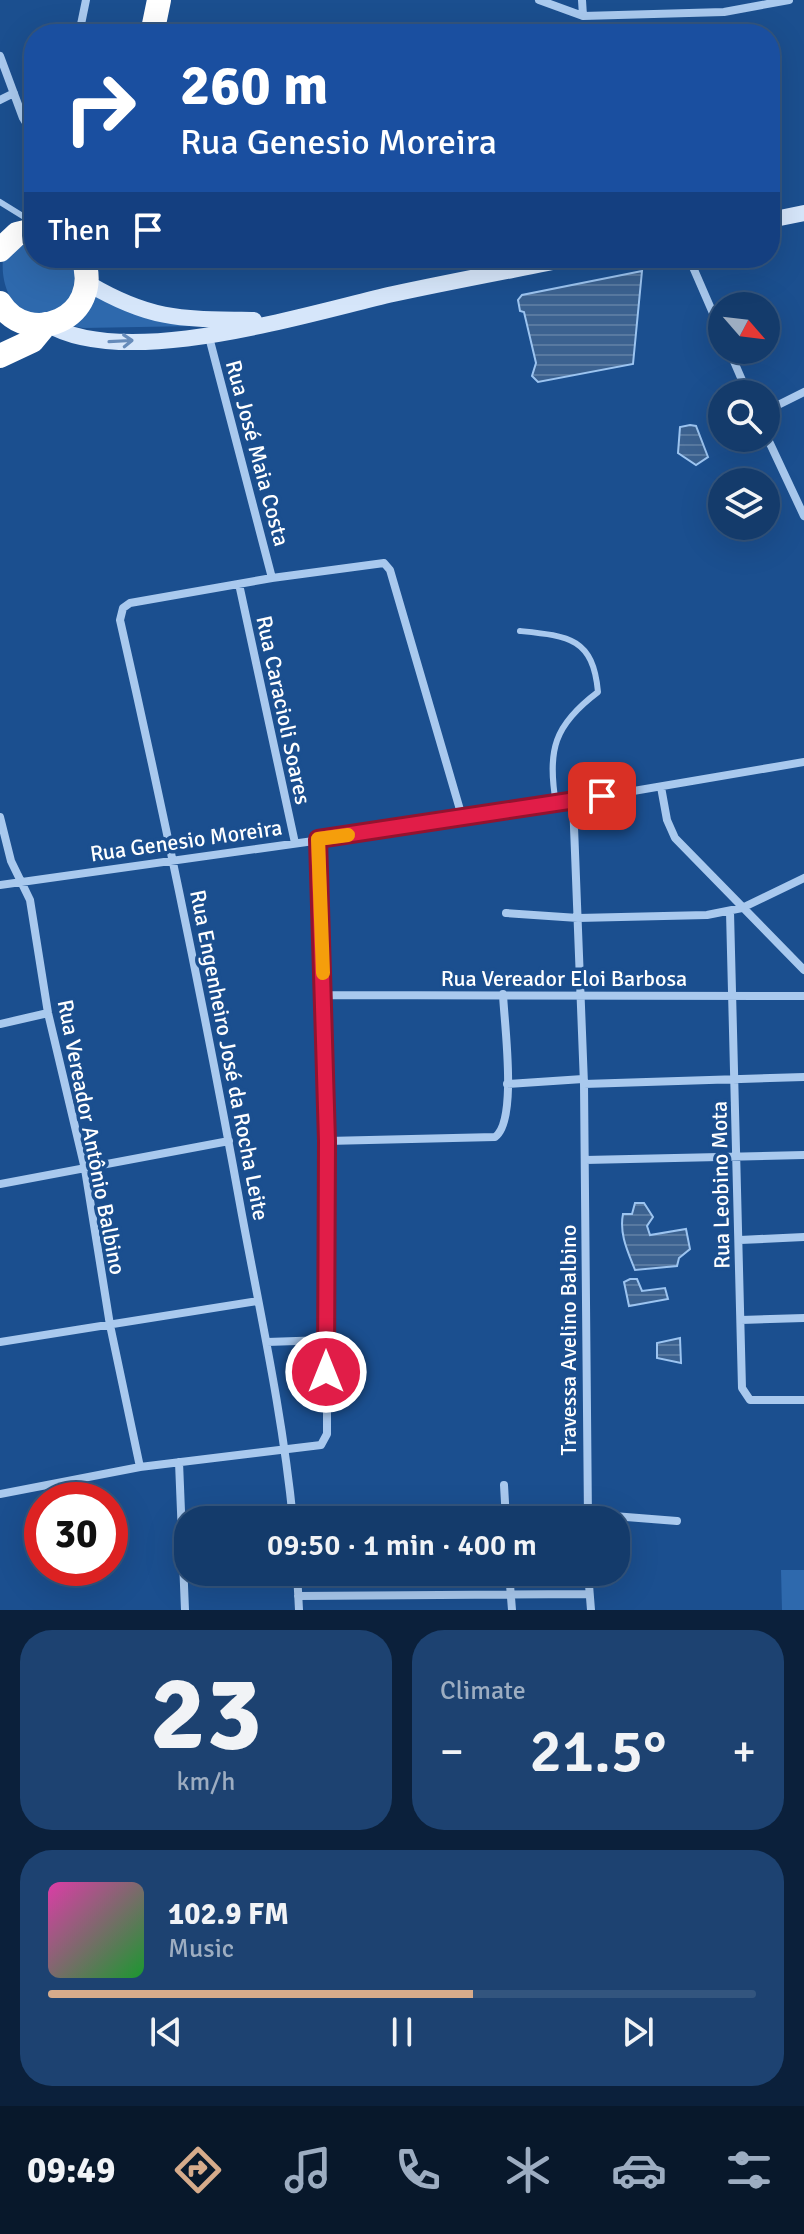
<!DOCTYPE html>
<html lang="en">
<head>
<meta charset="utf-8">
<style>
  :root { --surface:#143b6b; --page:#1d4271; --text:#f1f3f6; --muted:#9dadc1; --line:#33557e; --accent:#d6ab8b }
  body { margin:0; font-family:Signika,sans-serif; background:var(--page); color:var(--text); height:100vh; display:flex; flex-direction:column; font-size:30px; white-space:nowrap }
  * { box-sizing:border-box; margin:0 }
  p { font-size:26px; color:var(--muted) }
  .icon { flex:none; width:44px; height:44px; fill:none; stroke:currentColor; stroke-width:2; stroke-linecap:round; stroke-linejoin:round }
  .map { position:relative; height:1610px; overflow:hidden }
  .sheet { display:flex; flex-direction:column; gap:20px; padding:20px; background:#0b203b; flex:1 }
  .sheet>* { flex:none }
  .banner { position:absolute; left:24px; top:24px; width:756px; height:244px; border-radius:32px; box-shadow:0 8px 32px #0002,0 0 0 2px var(--line); background:#1a4fa0; color:#fff; overflow:hidden }
  .needle { width:52px; rotate:118deg }
  .fabs { position:absolute; left:708px; top:292px; display:grid; gap:16px }
  .fabs a { display:grid; place-items:center; width:72px; height:72px; border-radius:50%; background:var(--surface); box-shadow:0 8px 32px #0002,0 0 0 2px var(--line); font-size:40px }
  .speed { position:absolute; left:24px; top:1482px; display:flex; gap:16px; font-size:40px; font-weight:700; text-align:center }
  .speed>* { display:grid; place-content:center; width:104px; height:104px; border-radius:50%; background:var(--surface); box-shadow:0 8px 32px #0002,0 0 0 2px var(--line); line-height:1 }
  .speed .limit { border:12px solid #d22; background:#fff; color:#111 }
  .pin { position:absolute; display:grid; place-items:center; width:68px; height:68px; color:#fff; margin:-34px; border-radius:16px; box-shadow:0 4px 12px #0006 }
  .me { position:absolute; width:88px; margin:-44px; rotate:0deg; stroke-linejoin:round; filter:drop-shadow(0 0 6px #0008) }
  .turn { display:flex; align-items:center; gap:28px; height:168px; padding:0 24px; font-size:36px }
  .turn .icon { width:104px; height:104px; stroke-width:2.5 }
  .turn b { display:block; font-size:56px; line-height:68px }
  .then { display:flex; align-items:center; height:76px; padding:0 24px; background:#0003; gap:16px; font-size:30px }
  .big { font-size:60px; font-weight:600; line-height:1.1 }
  .sheet .widget { flex:1; display:flex; flex-direction:column; justify-content:center; gap:12px; min-width:0; padding:0 28px; border-radius:32px; background:var(--page) }
  .sheet .dial { align-items:center; gap:0 }
  .dial b { font-size:104px; line-height:1 }
  .song { display:flex; align-items:center; gap:24px }
  .cover { width:96px; height:96px; border-radius:12px; background:linear-gradient(135deg,hsl(320 70% 55%),hsl(130 70% 35%)) }
  .played { height:8px; border-radius:4px; background:linear-gradient(90deg,var(--accent) 60%,var(--line) 60%) }
  .keys { display:flex; justify-content:space-around; direction:ltr }
  .heat { display:flex; justify-content:space-between; align-items:center; font-size:44px; direction:ltr }
  .sheet .tiles { flex:1; display:grid; gap:20px; grid-template-columns:1fr 1fr }
  .widget:last-child { grid-column:span 2 }
  .trip { position:absolute; left:174px; top:1506px; width:456px; height:80px; border-radius:32px; background:var(--surface); box-shadow:0 8px 32px #0002,0 0 0 2px var(--line); font-weight:600; line-height:80px; text-align:center }
  .tab-bar { display:flex; height:128px; justify-content:space-around; align-items:center; background:#08182b; color:var(--muted) }
  .tab-bar .icon { width:56px; height:56px }
  .tab-bar .active { color:var(--accent) }
  .tab-bar b { font-size:36px; color:var(--text) }
  .map>svg:first-child { display:block }
  .green { fill:#2e69ad }
  .water { fill:url(#water-rules); stroke:#9cc4f0; stroke-width:2 }
  .lines { fill:none; stroke-linecap:round; stroke-linejoin:round }
  .lane { stroke:#a9c9ee; stroke-width:6 }
  .street { stroke:#a9c9ee; stroke-width:8 }
  .secondary { stroke:#d6e6fa; stroke-width:16 }
  .highway { stroke:#fff; stroke-width:24 }
  .oneway { stroke:#668bba }
  .route-casing { stroke:#92132f; stroke-width:20 }
  .route { stroke:#e11d48; stroke-width:14 }
  .slow { stroke:#f59e0b; stroke-width:14 }
  .labels { text-anchor:middle; stroke-width:7; stroke-linejoin:round; paint-order:stroke }
  .street-label { font-size:22px; fill:#fff; stroke:#1b4f8f }
</style>
</head>
<body>
<div class="map">
<svg width="804" height="1610" viewBox="0 0 804 1610">
  <defs>
    <pattern id="water-rules" width="6" height="5" patternUnits="userSpaceOnUse" patternTransform="scale(2)"><rect width="6" height="5" fill="#3c6290"/><path d="M0 2.5h6" fill="none" stroke="#597aa1"/></pattern>
  </defs>
  <rect width="100%" height="100%" fill="#1b4f8f"/>
  <path class="green" d="M34 235V258L77 260 72 299C66 303 58 312 51 314 16 324 0 288 3 259Z
    M91 293 196 326 83 328 64 324Z
    M781 1570H804V1610H782Z"/>
  <path class="water" d="M642 271 633 364 538 382 532 376 536 363 524 312 520 311 518 300 522 295Z
    M690 425 696 426 708 457 696 465 678 453 680 427Z
    M635 1203H644L653 1217 647 1226 650 1235 686 1229 690 1249 679 1258 677 1266 635 1270C628 1252 619 1234 623 1214H632Z
    M630 1279H637L642 1291 665 1288 668 1299 629 1306 624 1282Z
    M680 1338 681 1363 657 1358V1343Z"/>
  <g class="lines">
    <path class="lane" d="M0 202 34 223
      M520 631C569 636 593 638 598 692 554 725 547 750 556 804"/>
    <path class="street" d="M539 0 583 16 724 12 789 0
      M582 0 583 16
      M79 34 86 0
      M0 56 23 118 34 136
      M0 100 14 93
      M689 258 722 334
      M209 337 272 578
      M729 350 748 394
      M766 411 804 392
      M766 435 804 516
      M239 584 295 843
      M661 787 667 820 675 838 804 970
      M573 801 584 1084 588 1520
      M0 817 11 861 30 900 48 1013 85 1169 110 1325 140 1467
      M0 885 463 820 804 762
      M730 912 742 1388 750 1400H804
      M506 913 578 918 707 915 742 908 804 878
      M323 995 804 996
      M0 1024 48 1013
      M507 1084 583 1079
      M584 1084 804 1077
      M327 1141 495 1137C518 1121 504 1022 503 994
      M585 1160 804 1155
      M0 1184 229 1141
      M740 1240 804 1237
      M741 1320 804 1318
      M0 1342 258 1301
      M267 1342 326 1340
      M179 1462 185 1610
      M504 1485 506 1520
      M0 1494 140 1467 321 1445 327 1434V1141L318 839
      M588 1514 677 1521
      M293 1520C283 1417 261 1317 242 1215 206 1016 165 818 120 620L123 608 130 603 272 578 384 563 390 570 463 820
      M297 1572 299 1610
      M509 1572 512 1610
      M588 1572 591 1610
      M298 1596 589 1594"/>
    <path class="secondary" d="M770 220 804 213
      M89 284C152 321 183 319 254 320
      M47 324C126 371 305 314 393 294 453 281 513 270 573 258"/>
    <path class="highway" d="M152 34 159 0
      M0 250 17 234 34 230
      M0 303C28 348 104 319 83 258
      M0 356 32 341 46 324"/>
  </g>
  <defs><path id="oneway-shaft" d="M-6 0H5M1.5-3L5.5 0L1.5 3" fill="none" stroke-width="1.6" stroke-linecap="round" stroke-linejoin="round" transform="scale(2)"/></defs>
  <use class="oneway" href="#oneway-shaft" transform="translate(121 341) rotate(-3)"/>
  <g class="lines">
    <defs>
      <path id="route" d="M326 1372 327 1141 318 839 602 796"/>
    </defs>
    <use href="#route" class="route-casing"/>
    <use href="#route" class="route"/>
    <path class="slow" d="M323 973 318 839 348 835"/>
  </g>
  <g class="labels">
    <g class="street-label">
      <text transform="translate(258 453) rotate(75)" y="8">Rua José Maia Costa</text>
      <text transform="translate(284 710) rotate(78)" y="8">Rua Caracioli Soares</text>
      <text transform="translate(186 840) rotate(-8)" y="8">Rua Genesio Moreira</text>
      <text x="564" y="986">Rua Vereador Eloi Barbosa</text>
      <text transform="translate(230 1055) rotate(79)" y="8">Rua Engenheiro José da Rocha Leite</text>
      <text transform="translate(92 1137) rotate(79)" y="8">Rua Vereador Antônio Balbino</text>
      <text transform="translate(720 1185) rotate(-91)" y="8">Rua Leobino Mota</text>
      <text transform="translate(568 1340) rotate(-90)" y="8">Travessa Avelino Balbino</text>
    </g>
  </g>
</svg>
<div class="fabs">
<a><svg class="needle" viewBox="-14 -14 28 28"><path d="M0-13l5 13h-10z" fill="#e53935"/><path d="M0 13l5-13h-10z" fill="#9dadc1"/></svg></a>
<a><svg class="icon" aria-label="search" viewBox="0 0 24 24"><circle cx="10" cy="10" r="6"/><path d="M15 15l6 6"/></svg></a>
<a><svg class="icon" aria-label="layers" viewBox="0 0 24 24"><path d="M12 4l9 5-9 5-9-5zM3 14l9 5 9-5"/></svg></a>
</div>
<div class="speed"><div class="limit">30</div></div>
<div class="pin" style="left:602px;top:796px;background:#d93025"><svg class="icon" aria-label="arrive" viewBox="0 0 24 24"><path d="M6 21V4h12l-3 4 3 4H6"/></svg></div>
<svg class="me" style="left:326px;top:1372px" viewBox="-20 -20 40 40"><circle r="17" fill="#e11d48" stroke="#fff" stroke-width="3"/><path d="M0-11L8 9 0 5-8 9z" fill="#fff"/></svg>
<div class="trip">09:50 · 1 min · 400 m</div>
<div class="banner">
<div class="turn"><svg class="icon" aria-label="right" viewBox="0 0 24 24"><path d="M7 20v-9h11M14 6l5 5-5 5"/></svg><div><b>260 m</b>Rua Genesio Moreira</div></div>
<div class="then">Then<svg class="icon" aria-label="arrive" viewBox="0 0 24 24"><path d="M6 21V4h12l-3 4 3 4H6"/></svg></div>
</div>
</div>
<section class="sheet">
<div class="tiles">
<div class="widget dial"><b>23</b><p>km/h</p></div>
<div class="widget"><p>Climate</p>
<div class="heat"><a>−</a><b class="big">21.5°</b><a>+</a></div>
</div>
<div class="widget">
<div class="song"><i class="cover"></i><div><b>102.9 FM</b><p>Music</p></div></div>
<div class="played"></div>
<div class="keys"><svg class="icon" aria-label="previous" viewBox="0 0 24 24"><path d="M18 5L8 12l10 7zM5 5v14"/></svg><svg class="icon" aria-label="pause" viewBox="0 0 24 24"><path d="M8 5v14M16 5v14"/></svg><svg class="icon" aria-label="next" viewBox="0 0 24 24"><path d="M6 5l10 7-10 7zM19 5v14"/></svg></div>
</div>
</div>
</section>
<nav class="tab-bar">
<b>09:49</b>
<svg class="icon active" aria-label="directions" viewBox="0 0 24 24"><path d="M12 3l9 9-9 9-9-9zM9 14v-3h6M13 9l2 2-2 2"/></svg>
<svg class="icon" aria-label="music" viewBox="0 0 24 24"><path d="M9 18V5l10-2v13"/><circle cx="6" cy="18" r="3"/><circle cx="16" cy="16" r="3"/></svg>
<svg class="icon" aria-label="phone" viewBox="0 0 24 24"><path d="M5 4h4l2 5-3 2q2 4 5 5l2-3 5 2v4C11 20 4 13 5 4z"/></svg>
<svg class="icon" aria-label="climate" viewBox="0 0 24 24"><path d="M12 3v18M4 7l16 10M4 17L20 7"/></svg>
<svg class="icon" aria-label="car" viewBox="0 0 24 24"><path d="M5 17H2v-5l4-1 3-4h7l3 4 3 1v5h-3M9 17h6M6 11h13"/><circle cx="7" cy="17" r="2"/><circle cx="17" cy="17" r="2"/></svg>
<svg class="icon" aria-label="filters" viewBox="0 0 24 24"><path d="M4 7h16M4 17h16"/><circle cx="9" cy="7" r="2"/><circle cx="15" cy="17" r="2"/></svg>
</nav>
</body>
</html>
